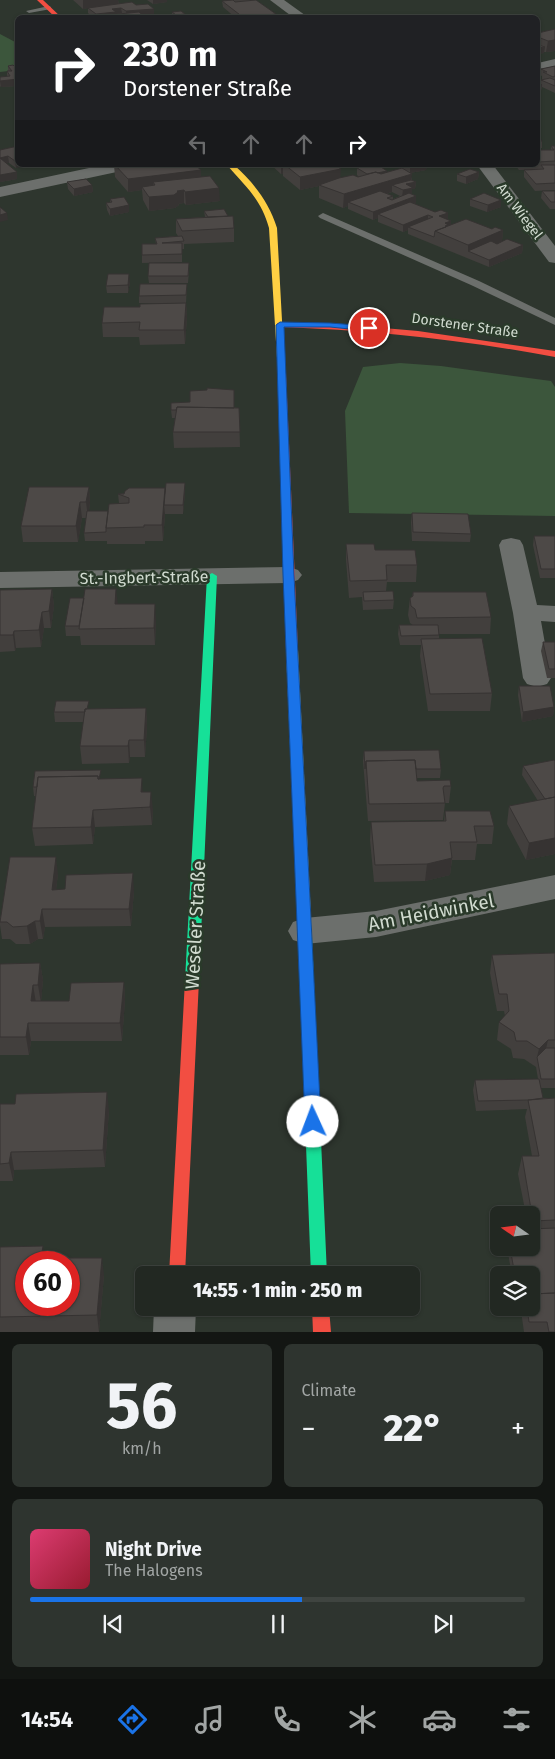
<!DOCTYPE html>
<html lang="en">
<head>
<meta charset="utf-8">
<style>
  :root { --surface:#222822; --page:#2e342f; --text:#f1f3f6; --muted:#a2a6a5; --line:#3f4440; --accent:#1a73e8 }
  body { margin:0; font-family:"Fira Sans",sans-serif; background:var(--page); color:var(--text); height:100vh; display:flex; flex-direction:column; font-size:19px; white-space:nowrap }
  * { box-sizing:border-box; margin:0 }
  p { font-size:16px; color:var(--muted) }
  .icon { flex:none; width:28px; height:28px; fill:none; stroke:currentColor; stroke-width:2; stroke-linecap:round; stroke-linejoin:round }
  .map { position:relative; height:1332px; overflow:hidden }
  .drawer { display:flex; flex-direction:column; gap:12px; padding:12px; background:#131613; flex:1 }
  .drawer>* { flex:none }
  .hud { position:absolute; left:15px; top:15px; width:525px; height:152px; border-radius:8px; box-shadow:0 1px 4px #0004,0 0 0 1px var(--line); background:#202124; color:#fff; overflow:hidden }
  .needle { width:32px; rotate:284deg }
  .tools { position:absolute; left:490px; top:1206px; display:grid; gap:10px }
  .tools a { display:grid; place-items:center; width:50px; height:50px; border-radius:8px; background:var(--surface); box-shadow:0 1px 4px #0004,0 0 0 1px var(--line); font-size:25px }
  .speed { position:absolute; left:15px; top:1251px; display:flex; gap:10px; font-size:25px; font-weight:700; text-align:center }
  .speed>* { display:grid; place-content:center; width:65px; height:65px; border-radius:50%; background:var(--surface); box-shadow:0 1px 4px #0004,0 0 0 1px var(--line); line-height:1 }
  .speed .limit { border:8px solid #d22; background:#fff; color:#111 }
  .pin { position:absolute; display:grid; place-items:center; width:42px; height:42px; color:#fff; margin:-21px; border:2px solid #fff; border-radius:50%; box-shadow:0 1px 5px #0007 }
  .me { position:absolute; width:55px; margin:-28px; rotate:358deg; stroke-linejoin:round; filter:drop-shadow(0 0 4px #0008) }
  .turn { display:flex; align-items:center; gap:18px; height:105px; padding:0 25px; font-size:22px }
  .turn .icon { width:65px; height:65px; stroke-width:2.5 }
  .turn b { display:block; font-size:35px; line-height:42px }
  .lanes { display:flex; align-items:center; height:48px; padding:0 25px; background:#0003; justify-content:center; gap:25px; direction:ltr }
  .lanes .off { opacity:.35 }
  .big { font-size:38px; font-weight:800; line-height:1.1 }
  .drawer .tile { flex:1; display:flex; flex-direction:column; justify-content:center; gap:8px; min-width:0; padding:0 18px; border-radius:8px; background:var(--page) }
  .drawer .dial { align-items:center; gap:0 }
  .dial b { font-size:65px; line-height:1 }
  .song { display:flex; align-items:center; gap:15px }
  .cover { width:60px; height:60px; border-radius:8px; background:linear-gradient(135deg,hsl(340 70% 55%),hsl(350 70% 35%)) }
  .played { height:5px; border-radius:2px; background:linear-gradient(90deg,var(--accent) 55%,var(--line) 55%) }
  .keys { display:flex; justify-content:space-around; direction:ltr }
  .heat { display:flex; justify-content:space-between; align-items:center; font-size:28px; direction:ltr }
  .drawer .tiles { flex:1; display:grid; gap:12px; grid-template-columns:1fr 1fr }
  .tile:last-child { grid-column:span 2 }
  .trip { position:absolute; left:135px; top:1266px; width:285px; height:50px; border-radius:8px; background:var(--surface); box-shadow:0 1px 4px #0004,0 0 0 1px var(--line); font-weight:800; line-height:50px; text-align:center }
  .menu { display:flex; height:80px; justify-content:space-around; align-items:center; background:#0e100e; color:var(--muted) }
  .menu .icon { width:35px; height:35px }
  .menu .current { color:var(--accent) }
  .menu b { font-size:22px; color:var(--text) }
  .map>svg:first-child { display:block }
  .green { fill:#3c563c }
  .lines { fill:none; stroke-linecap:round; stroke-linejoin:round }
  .lane { fill:#6c6f6c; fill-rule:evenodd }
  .street { fill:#6c6f6c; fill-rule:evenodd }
  .fast { fill:#16e098; fill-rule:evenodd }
  .slow { fill:#ffcf43; fill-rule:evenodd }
  .jam { fill:#f24e42; fill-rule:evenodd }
  .wall { fill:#423f3d; fill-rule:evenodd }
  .shaded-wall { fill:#363332 }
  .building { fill:#4d4947; stroke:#363332; fill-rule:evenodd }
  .route { fill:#1a73e8; stroke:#114b97 }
  .labels { text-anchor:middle; stroke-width:5; stroke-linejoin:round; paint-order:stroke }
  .far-street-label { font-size:14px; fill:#d1dbd0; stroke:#2a3a2a }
  .street-label { font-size:16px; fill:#d1dbd0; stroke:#2a3a2a }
  .near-street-label { font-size:19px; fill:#d1dbd0; stroke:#2a3a2a }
</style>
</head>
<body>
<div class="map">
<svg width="555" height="1332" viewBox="0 0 555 1332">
  <rect width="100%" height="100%" fill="#2e362e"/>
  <path class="green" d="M0 34 17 43V70L0 72Z
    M400 363 441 366 551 381 555 387V516L349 513 345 411 363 367Z"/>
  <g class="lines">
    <path class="lane" d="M49 6 51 7V9L29 13 26 11Z
      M323 213 479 281 555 318V325L471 285 320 218 318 216Z"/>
    <path class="street" d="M270 0H284L309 18H294Z
      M555 59V67L538 71V63Z
      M103 165H134L132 168 126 170 0 197V187Z
      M477 165H493L555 246V263L549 262Z
      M511 538 520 540 523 545 537 605 555 606V622L541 621 551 678 547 684 537 687 527 684 523 678 513 613 499 545 502 540Z
      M289 567 298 570 302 575 298 580 289 583 0 588V572Z
      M555 875V899L376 937 305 944 293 940 288 931 293 922 305 918 376 911Z
      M154 1308H196L195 1332H153Z"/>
    <path class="fast" d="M212 573 217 576 199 980 197 984 192 986 187 984 185 980 207 576Z
      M305 932 310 933 312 937 327 1275H311L298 937 300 933Z"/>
    <path class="slow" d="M227 165H234C254 183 269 202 277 228L285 376H279L278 374 269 228C261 199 246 187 227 165Z
      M292 647 298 650 312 937 310 941 305 942 300 941 298 937 286 650Z"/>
    <path class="jam" d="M37 0H43L62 18H56Z
      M277 323 349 325 418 331 555 351V357C464 340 373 330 280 327H277Z
      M282 371 286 374 298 650 292 653 286 650 278 374Z
      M192 974 197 976 199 980 185 1275H169L185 980 187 976Z
      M312 1308H329L331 1332H313Z"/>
  </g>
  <path class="wall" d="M73 0H118L119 4 136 5 154 15 143 16 146 18H93L88 13V8L83 9Z
    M147 0H167V2L153 4Z
    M233 0H256L276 17 283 18H236L223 7 222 1Z
    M172 12 185 18H172Z
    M555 29V51L546 52H544V53L538 54V33Z
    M8 66 17 69 18 86 1 87 0 86V77L7 76V71H8Z
    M555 66V93L542 87 541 91 538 92V78L539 79V83L541 84V80L544 79H542V76L540 75 541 69Z
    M538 136 542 141V148H538Z
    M18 146 16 168 9 163H6L17 179 0 182V150Z
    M551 146H555V190L535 191 524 177V170L541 169 519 170 515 165H538V150H551Z
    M114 165 201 177 220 201 186 205 184 203 178 204 179 205 175 208 149 211 143 200 142 190 128 192 115 177Z
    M271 165H335L340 178 359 177 357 175V168L387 172 403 169V165H427L426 170 410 173 412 180 416 182 415 189H412V194L416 196V203L414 204 451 221V225L492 229 503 230 502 241 523 245 522 253 489 267 408 234V230L403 232 378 222V218L373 220 348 209V206L343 208 319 198V186L300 190 283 176V174H281ZM392 192 400 196 393 199V196L387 194Z
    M479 172 478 179 466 184 457 181V174Z
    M67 182 92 185 93 192 74 196 68 189Z
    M542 191H555V209H550L541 198Z
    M110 199 129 212 110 216 107 210 106 203 110 202Z
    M470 199 501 200V207L487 212 470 206Z
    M204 211 234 228V242L184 244V249H182V262L142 263V255L156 244 155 238 178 236 176 233V219L205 217Z
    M189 271 188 283H149L148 276Z
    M130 282 128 293H107L106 286Z
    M187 284 186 303H139V296Z
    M186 303 187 317 185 344 140 345 139 337H103L102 323 140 307Z
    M190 402 239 408 240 447 174 448 173 432 175 418H172L171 410Z
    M185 483V492L183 514H165L163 541H145V544H107V541H85L84 533 86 518H82L78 542H23L21 526 89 487 90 503 89 511H108L119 503 118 494 165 488V496Z
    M412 513 471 534 470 542 412 541 411 522Z
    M534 536H555V578H540L533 545Z
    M346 544 375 550 417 565 416 582H387L386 591 394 600 393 609 363 610 362 597 349 598 346 560Z
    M52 589 54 606 51 628H44L41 647 16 648 15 651 0 652V590Z
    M413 592 491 617 490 634H439V639L492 693 490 711H428L420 656 421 645H400L398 634 399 625 414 626 410 623 408 615 410 598 412 597Z
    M118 604 156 620 155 645H81L80 636H66L65 626Z
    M543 642H555V678H547L541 651Z
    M519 686 554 707 553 716 522 722 518 695Z
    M146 708 147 726 145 757H130L129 763 82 764 80 746 84 722H55L54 712 89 709Z
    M364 751 441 769 440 778H417V781L451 786 449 803H445L443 820 368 821 363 761Z
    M555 761V854L526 860 507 824 509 806 538 801 522 775 523 766Z
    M102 779 143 792 153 810 152 825 95 827 93 844 35 846 32 828 36 796H34L33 787Z
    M445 811 494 826 492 844H477L475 860H452L450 875 425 881 374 882 370 840 371 822H444Z
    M58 874 56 890 134 891 131 926 45 927 43 939H38L30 944H16L10 939H2L0 925V917Z
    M555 953V1088H541L543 1098H555V1332H524L521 1311H518L517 1308H531V1275H512L507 1248H531V1215H526L518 1174 522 1156H532L525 1117 527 1109 476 1111 473 1090 475 1080 538 1079 536 1067 524 1059 513 1058 511 1049 497 1040 499 1022 505 1016 504 1011H497L490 973 492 955Z
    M40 963 43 980 41 1001H69L124 982 125 1000 122 1041H31L29 1055H0V964Z
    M0 1104 109 1110 105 1167 14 1170 13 1181H0Z
    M0 1247 45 1258 104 1275 99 1332H0Z"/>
  <path class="shaded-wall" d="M83 0H118L119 4 83 9Z
    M153 0H167V2L153 4Z
    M121 8 122 13 116 14V18L98 16V18H96V14L112 9Z
    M154 9V15L127 17 126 11Z
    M185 14V18H176V15Z
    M276 14V18H250Z
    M555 40V51L546 52 548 41Z
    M545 47 544 53 538 54V48Z
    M18 79V86L1 87 0 81Z
    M542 84 541 91 538 92V85Z
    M538 102H540L539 108H538Z
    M8 156 9 163 0 165V158Z
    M15 161H18V165H32L16 168Z
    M415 165H427L426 170 410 173V166Z
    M281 167H283V174H281Z
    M341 169 340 182 319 185V186L300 190V177Z
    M201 170V182L155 185 153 182 154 189 142 187V190L128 192V179Z
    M387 171V178L367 175Z
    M17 172V179L0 182V175Z
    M479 172 478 179 466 184V177Z
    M412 174 411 183 416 182 415 189H412V195L402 197 403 190 392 185V192L353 204 348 202V206L343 208 344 194Z
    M92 185 93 192 74 196V189Z
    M219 188 220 201 186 205 185 192Z
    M184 190V203L178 204 179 205 175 208 149 211V197Z
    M416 196V203L382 216 378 214V218L373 220V212Z
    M501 200V207L487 212 488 205Z
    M129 205V212L110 216V209Z
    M7 213 8 220 0 222V215Z
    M448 213V220L439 216Z
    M428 215V222L408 227V230L403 232V225Z
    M451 221V228L444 233 445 223Z
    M503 230 502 244 468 251V245Z
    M523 245 522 253 489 267V260Z
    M129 274 130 282 128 293V285Z
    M186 303 187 317 185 344 184 330Z
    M185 483V492L183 514V505Z
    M89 487 90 503 88 518 86 502Z
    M165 488 166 504 164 505 165 514 163 541 162 525Z
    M80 502 82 518 78 542 76 526Z
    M52 589 54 606 51 628 49 611Z
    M116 589 118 605 115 604Z
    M155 604 156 620 155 645 154 628Z
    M42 612 44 628 41 647 39 630Z
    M14 631 16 648 15 651 13 635Z
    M554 707 553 716 522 722 523 712Z
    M146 708 147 726 145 757 144 740Z
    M129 740 130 757 129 763 128 746Z
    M142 778 143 796 142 810 141 792Z
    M151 792 153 810 152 825 150 807Z
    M93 810 95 827 93 844 91 827Z
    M555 838V854L526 860 529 843Z
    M56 857 58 874 54 907 52 890Z
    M452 858 450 875 425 881 427 864Z
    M133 873 134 891 131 926 129 909Z
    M42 909 45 927 43 939 40 921Z
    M35 921 38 939 30 944 27 926Z
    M40 963 43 980 41 1003 38 985Z
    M124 982 125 1000 122 1041 120 1023Z
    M33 985 36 1003 31 1001Z
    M28 1023 31 1041 29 1055 26 1037Z
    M548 1040 544 1058 537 1057 539 1049Z
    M107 1092 109 1110 105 1167 103 1150Z
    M11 1152 14 1170 13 1181 9 1163Z
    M43 1246 46 1262 41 1258Z
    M102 1258 104 1275 99 1332 97 1315Z"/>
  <path class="building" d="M233 0 235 2 256 0 276 14 244 18 222 1Z
    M132 2 136 5 148 4 154 9 126 11 121 8 112 9 116 12 96 14 88 8Z
    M181 11 185 14 176 15 172 12Z
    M139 12 146 18H99L98 16Z
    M281 16 283 18H271Z
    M555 29V40L548 41 538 37V33Z
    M538 45H539L545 47 538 48Z
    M13 65 17 69 15 70H18V79L0 81V77L10 76 7 71H12L8 66Z
    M555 66V76L553 77 543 72H547L541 69Z
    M550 78 555 80V86L541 80Z
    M538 136 542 141 538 142Z
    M18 146V161H15L8 156 0 158V150Z
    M551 146H555V161L538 162V150H554Z
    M0 158 17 172 0 175Z
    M115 165H195L201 170 128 179Z
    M285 165H335L341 169 300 177Z
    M370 165H378L387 171 377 173 376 172 367 174 357 168Z
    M541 165H555V183L536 184 524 170 544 169Z
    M402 168 412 174 344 194 319 185 339 178 353 175 358 177 376 172 381 174Z
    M470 169 479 172 466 177 457 174Z
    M210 176 219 188 185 192 184 190 177 191 178 192 174 195 149 197 142 187 155 185 153 182Z
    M86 179 92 185 74 189 67 182Z
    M411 180 416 182 406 184 413 188 403 190 392 185Z
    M380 191 393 196 387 198 392 200 409 193 416 196 373 212 348 202Z
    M542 191H555V202H551Z
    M484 193 501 200 488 205 470 199Z
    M124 197 129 205 110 209 106 203 112 202 110 199Z
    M410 202 435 212 441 210 448 213 439 216 451 221 445 223 448 225 445 226 446 227 435 231 434 237 408 227 433 217 428 215 403 225 378 214Z
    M0 207 7 213 0 215Z
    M224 209 228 216 208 217 204 211Z
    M233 216 234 228 182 231 176 219Z
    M466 219 492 229 495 227 503 230 468 245 435 231Z
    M182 236 184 241 162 243H182V254L142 255V244H157L155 238Z
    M507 239 523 245 489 260 468 251 491 241 497 244Z
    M149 263H189L188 276H148Z
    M108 274H129L128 285 106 286Z
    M140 284H187L186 295 139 296Z
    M186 303 184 330H139L140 322 102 323 104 307H140V304Z
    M207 388 234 390V408L177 407 176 410H171V403L190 402V391L207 390Z
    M177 407 239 408 240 432H173Z
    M166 483H185L183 505H164Z
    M29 487H89L86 502H80L76 526H21Z
    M129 488H165L162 525H144V527L106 528 109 504 129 503V498L118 494H124L125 491Z
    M87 511H108L106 528V532L84 533Z
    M412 513 468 514 471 534 413 532Z
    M534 536H555V569H541Z
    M346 544H374L375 550H415L417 565H386L387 580 350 581Z
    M52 589 49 611 42 612 39 630 14 631 13 635H0V590Z
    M85 589H116L115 604H155L154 628 79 629Z
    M393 591 394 600 364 601 363 592Z
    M413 592H486L491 617 417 618 415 609 411 606 410 598 413 596Z
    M70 598H84L79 626H65Z
    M399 625H438L439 635 401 636Z
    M482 638 492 693 430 694 421 639Z
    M543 642H555V669H549Z
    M519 686H550L554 707 523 712Z
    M56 701H89L87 709H85V712H54Z
    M146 708 144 740H129L128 746H80L85 709Z
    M439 750 441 769H416L415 760 366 761 365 769 364 751Z
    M415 760 417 781 450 780 451 786H444L443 788 445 803 369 804 366 761Z
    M554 760 555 761V797L545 799 523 766Z
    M101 770 99 779H98V776L38 777 37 787H33L35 771Z
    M98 776V779L142 778 141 792H151L150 807 93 810 91 827 32 828 38 777Z
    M555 797V838L529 843 509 806Z
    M445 811H490L494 826H474L477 842H450L452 858 427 864 375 865 371 822 446 821Z
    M10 857H56L52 890 65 889 66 875 133 873 129 909H42L40 921H35L27 926 13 927 7 922H0Z
    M555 953V1040H548L539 1049 527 1041H516L514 1032 499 1022 509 1011 507 994H499L492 955Z
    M40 963 38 985H33L31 1001H69L71 983 124 982 120 1023H28L26 1037H0V964Z
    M546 1048H555V1079H541L537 1057Z
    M539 1079 543 1098 529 1100 478 1101 475 1080Z
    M107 1092 103 1150 11 1152 9 1163 0 1164V1104H15L16 1094Z
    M555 1098V1220L533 1221 522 1156H539L528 1100Z
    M555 1228V1293L531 1294V1275H515L510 1248H531V1229Z
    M43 1246 41 1258H102L97 1315 0 1317V1247ZM26 1262H69V1305H26Z
    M555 1293V1332H549L547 1322H529L527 1308H531V1294Z"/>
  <path class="route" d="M280 322 330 323 369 326 373 328 369 331 330 327H284L294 575 321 1122 319 1127 313 1129 308 1127 305 1122 283 575 276 325Z"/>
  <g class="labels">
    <g class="far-street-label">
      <text transform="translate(520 211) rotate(53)" y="5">Am Wiegel</text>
      <text transform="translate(465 325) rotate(8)" y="5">Dorstener Straße</text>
    </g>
    <g class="street-label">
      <text transform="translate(144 577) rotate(-1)" y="6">St.-Ingbert-Straße</text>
    </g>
    <g class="near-street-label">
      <text transform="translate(431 912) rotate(-11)" y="7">Am Heidwinkel</text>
      <text transform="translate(195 925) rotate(-87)" y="7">Weseler Straße</text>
    </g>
  </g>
</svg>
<div class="tools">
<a><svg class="needle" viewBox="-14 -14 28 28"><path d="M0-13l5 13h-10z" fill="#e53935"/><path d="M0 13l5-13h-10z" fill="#a2a6a5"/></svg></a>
<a><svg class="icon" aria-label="layers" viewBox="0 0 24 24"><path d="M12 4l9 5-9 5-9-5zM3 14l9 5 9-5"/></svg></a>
</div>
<div class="speed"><div class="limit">60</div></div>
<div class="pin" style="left:369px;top:328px;background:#d93025"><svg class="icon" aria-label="arrive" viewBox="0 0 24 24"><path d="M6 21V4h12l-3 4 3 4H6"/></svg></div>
<svg class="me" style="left:313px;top:1122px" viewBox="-20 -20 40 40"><circle r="19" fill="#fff"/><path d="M0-13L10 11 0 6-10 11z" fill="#1a73e8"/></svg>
<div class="trip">14:55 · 1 min · 250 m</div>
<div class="hud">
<div class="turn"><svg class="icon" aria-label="right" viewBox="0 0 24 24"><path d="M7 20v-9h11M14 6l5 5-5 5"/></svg><div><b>230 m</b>Dorstener Straße</div></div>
<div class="lanes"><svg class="icon off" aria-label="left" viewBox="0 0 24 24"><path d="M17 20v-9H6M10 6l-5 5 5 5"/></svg><svg class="icon off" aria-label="ahead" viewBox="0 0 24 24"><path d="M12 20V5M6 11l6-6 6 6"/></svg><svg class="icon off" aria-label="ahead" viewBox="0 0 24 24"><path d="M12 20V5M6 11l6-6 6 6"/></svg><svg class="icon" aria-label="right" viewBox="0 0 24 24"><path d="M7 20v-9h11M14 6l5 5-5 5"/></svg></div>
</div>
</div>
<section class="drawer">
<div class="tiles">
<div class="tile dial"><b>56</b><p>km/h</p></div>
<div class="tile"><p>Climate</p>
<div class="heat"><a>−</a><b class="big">22°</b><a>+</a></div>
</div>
<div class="tile">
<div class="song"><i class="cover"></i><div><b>Night Drive</b><p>The Halogens</p></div></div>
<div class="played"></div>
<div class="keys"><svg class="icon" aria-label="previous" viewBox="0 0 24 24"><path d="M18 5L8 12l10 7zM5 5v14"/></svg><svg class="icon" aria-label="pause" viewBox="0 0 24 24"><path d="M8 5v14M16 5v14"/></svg><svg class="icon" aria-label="next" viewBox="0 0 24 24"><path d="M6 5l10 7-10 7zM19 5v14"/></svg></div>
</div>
</div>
</section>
<nav class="menu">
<b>14:54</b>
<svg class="icon current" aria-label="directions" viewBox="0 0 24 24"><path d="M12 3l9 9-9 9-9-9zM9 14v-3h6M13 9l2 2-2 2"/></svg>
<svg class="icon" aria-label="music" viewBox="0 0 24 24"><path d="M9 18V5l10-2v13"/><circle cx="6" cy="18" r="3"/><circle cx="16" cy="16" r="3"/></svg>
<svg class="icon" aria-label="phone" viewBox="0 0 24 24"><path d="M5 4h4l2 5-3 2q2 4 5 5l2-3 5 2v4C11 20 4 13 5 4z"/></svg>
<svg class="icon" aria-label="climate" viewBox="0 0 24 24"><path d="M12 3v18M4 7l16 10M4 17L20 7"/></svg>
<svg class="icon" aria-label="car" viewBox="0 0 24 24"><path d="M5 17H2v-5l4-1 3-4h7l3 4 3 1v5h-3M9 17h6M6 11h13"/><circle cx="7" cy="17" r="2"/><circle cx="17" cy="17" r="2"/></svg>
<svg class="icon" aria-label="filters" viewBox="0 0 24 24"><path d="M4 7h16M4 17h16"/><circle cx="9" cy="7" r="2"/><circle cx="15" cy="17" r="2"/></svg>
</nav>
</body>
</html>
